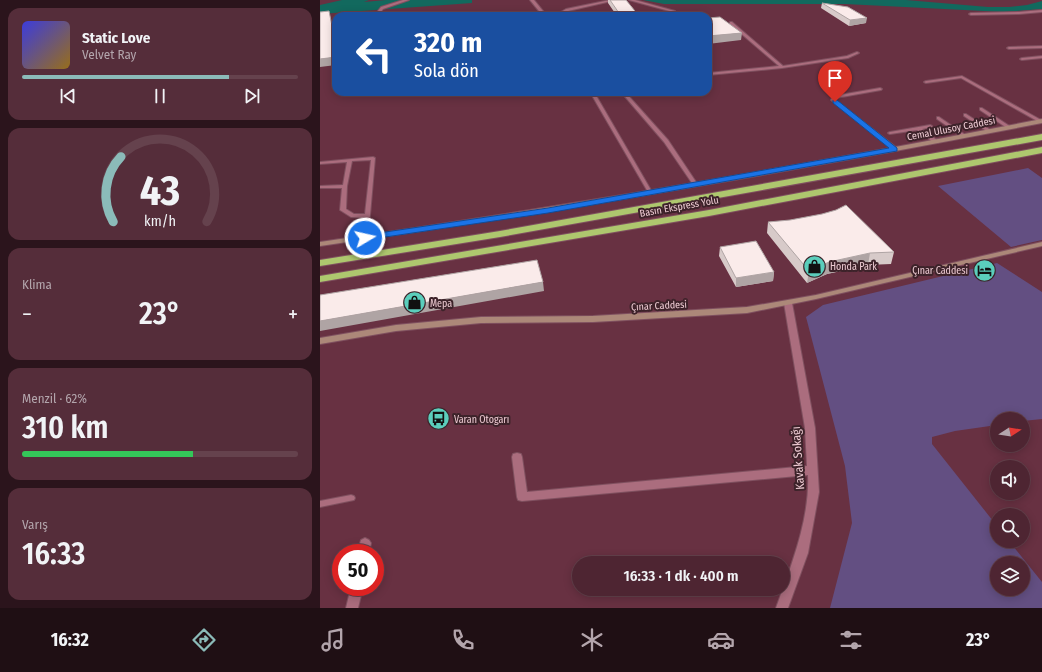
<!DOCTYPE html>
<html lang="tr">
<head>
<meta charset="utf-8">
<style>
  :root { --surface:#4e2532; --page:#552d3a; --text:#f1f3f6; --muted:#b3a5ac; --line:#65424d; --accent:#8bbbb9 }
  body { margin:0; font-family:"Fira Sans Condensed",sans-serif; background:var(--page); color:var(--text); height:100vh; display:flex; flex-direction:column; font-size:15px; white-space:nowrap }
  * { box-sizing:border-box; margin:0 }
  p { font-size:13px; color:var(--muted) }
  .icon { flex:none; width:22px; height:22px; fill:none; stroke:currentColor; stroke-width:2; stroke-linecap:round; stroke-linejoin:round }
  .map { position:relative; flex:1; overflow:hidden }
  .drawer { display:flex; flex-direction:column; gap:8px; padding:8px; background:#2b141c; width:320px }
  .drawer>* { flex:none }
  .guide { position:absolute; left:12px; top:12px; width:380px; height:84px; border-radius:12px; box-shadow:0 2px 10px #0003,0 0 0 1px var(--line); background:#1a4fa0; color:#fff; overflow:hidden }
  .needle { width:26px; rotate:78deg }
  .tools { position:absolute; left:670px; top:412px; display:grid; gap:8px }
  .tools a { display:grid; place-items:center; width:40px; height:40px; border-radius:50%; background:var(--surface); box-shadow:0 2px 10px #0003,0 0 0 1px var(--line); font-size:20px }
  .speed { position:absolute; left:12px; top:544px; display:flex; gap:8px; font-size:20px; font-weight:700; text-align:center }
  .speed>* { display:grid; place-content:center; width:52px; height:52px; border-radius:50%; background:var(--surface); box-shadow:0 2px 10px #0003,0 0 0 1px var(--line); line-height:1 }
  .speed .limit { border:6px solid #d22; background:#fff; color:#111 }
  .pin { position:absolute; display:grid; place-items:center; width:34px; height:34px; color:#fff; margin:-41px -17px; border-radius:50% 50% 50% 0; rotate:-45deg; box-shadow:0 0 4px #0007 }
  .pin .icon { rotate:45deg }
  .me { position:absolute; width:44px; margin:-22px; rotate:81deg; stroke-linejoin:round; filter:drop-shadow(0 0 3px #0008) }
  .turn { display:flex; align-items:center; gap:14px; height:84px; padding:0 16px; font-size:18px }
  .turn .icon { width:52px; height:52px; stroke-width:2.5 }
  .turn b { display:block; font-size:28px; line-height:34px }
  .big { font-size:30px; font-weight:600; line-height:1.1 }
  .drawer .tile { flex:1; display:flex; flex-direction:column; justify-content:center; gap:6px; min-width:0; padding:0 14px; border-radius:12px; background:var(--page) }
  .drawer .dial { align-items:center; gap:0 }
  .dial svg { height:104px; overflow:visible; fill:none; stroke:var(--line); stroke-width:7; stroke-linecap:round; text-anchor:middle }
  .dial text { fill:var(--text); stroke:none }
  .song { display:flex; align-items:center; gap:12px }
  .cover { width:48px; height:48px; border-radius:6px; background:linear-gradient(135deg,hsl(240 70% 55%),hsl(40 70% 35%)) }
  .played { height:4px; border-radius:2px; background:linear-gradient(90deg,var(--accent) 75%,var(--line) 75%) }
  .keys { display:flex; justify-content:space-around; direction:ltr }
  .heat { display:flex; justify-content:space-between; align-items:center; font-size:22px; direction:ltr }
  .charge { height:6px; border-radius:3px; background:linear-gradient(90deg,#34c759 62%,var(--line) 0) }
  .trip { position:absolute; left:252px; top:556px; width:218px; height:40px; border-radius:20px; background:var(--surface); box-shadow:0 2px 10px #0003,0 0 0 1px var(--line); font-weight:600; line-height:40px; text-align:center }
  .menu { display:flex; height:64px; justify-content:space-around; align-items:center; background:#1f0f14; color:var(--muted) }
  .menu .icon { width:28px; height:28px }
  .menu .selected { color:var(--accent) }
  .menu b { font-size:18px; color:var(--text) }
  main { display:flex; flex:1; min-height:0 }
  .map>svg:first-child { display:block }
  .green { fill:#634f82; fill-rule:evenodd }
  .water { fill:#12695e }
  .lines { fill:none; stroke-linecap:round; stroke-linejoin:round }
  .service-casing { stroke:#7f505f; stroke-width:2 }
  .minor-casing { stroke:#7f505f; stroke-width:2 }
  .secondary-casing { stroke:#7f505f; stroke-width:2 }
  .motorway-casing { stroke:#7f505f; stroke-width:2 }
  .service { fill:#ab6d7e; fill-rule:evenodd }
  .minor { fill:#ab6d7e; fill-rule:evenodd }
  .secondary { fill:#ac8879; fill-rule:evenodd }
  .motorway { fill:#aec76e; fill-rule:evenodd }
  .wall { fill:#d7cac9 }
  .shaded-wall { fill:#afa4a4 }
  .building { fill:#faebea; stroke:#afa4a4 }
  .route { fill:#1a73e8; stroke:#114b97 }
  .labels { text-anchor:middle; stroke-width:4; stroke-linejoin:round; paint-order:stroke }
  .street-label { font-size:10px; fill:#eecbd3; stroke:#3d232a }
  .poi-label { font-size:10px; fill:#eecbd3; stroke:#3d232a; text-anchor:start }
  .near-street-label { font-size:12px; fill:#eecbd3; stroke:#3d232a }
</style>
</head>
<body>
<main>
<section class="drawer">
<div class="tile">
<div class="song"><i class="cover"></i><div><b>Static Love</b><p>Velvet Ray</p></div></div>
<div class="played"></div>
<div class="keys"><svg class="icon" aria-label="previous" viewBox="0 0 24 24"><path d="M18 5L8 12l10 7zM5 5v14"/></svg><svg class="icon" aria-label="pause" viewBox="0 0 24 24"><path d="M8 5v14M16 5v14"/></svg><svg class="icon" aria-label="next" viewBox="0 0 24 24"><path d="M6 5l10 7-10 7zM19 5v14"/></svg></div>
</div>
<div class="tile dial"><svg viewBox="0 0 100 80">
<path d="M14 69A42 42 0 1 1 86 69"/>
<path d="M14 69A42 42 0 0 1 20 19" stroke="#8bbbb9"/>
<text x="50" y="56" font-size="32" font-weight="700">43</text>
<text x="50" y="72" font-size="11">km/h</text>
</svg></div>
<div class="tile"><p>Klima</p>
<div class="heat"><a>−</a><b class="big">23°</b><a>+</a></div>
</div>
<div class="tile"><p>Menzil · 62%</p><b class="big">310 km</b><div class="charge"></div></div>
<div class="tile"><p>Varış</p><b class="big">16:33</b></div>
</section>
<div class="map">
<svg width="722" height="608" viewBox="0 0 722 608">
  <rect width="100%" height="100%" fill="#683142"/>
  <path class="green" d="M708 168 722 178V240L691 247 618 186Z
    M677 263 722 292V419L703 421V419H677V425L635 431 612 437V444L677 526V541H689L722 582V608H510L532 523 525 466 486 317 503 305ZM677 563H703V589H677Z"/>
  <path class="water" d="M22 0H49L44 2 66 0H152V3L0 14V5Z
    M323 0H586L668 7H689L707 5 722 1V9L684 12 525 4H344Z"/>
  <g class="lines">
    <defs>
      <path id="service" d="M210 0H214L227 16H223Z
        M290 0H296L248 11 245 12 247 16H243L241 12 246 9Z
        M309 0H315L355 11 353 12Z
        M722 10V12L699 14 651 15 649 14 651 13 699 12Z
        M410 22H412L463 66 527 56 537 52 539 53 528 58 462 68 388 75V73L459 66 410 24Z
        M722 46V48L689 49 687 48 689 47Z
        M722 56V58L702 60 700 59 702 58Z
        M642 76 721 120 722 121 719 122 641 78 606 83 604 82 606 81Z
        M560 88 562 89 561 90 516 98 515 100 577 148V150H573L511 100 513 96H514Z
        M270 92H274L332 192V193H330L328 192Z
        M301 92H305L348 140 378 185V186H374L344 142Z
        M660 108H662L691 127 687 128 660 110Z
        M644 114H646L672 131 668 132 644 116Z
        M617 117H619L647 136 643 137 617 119Z
        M610 125 612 126V127L602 129 618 141V143H614L597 130 570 134 568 133 570 132Z
        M53 157 55 158 48 238 45 240 42 238 44 218 31 217 20 210 22 188H0V186L23 185 27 162 0 164V162ZM51 160 45 214H34L26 209 27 186 32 161Z
        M31 495 34 496 35 498 34 500 0 507V501Z"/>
      <path id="minor" d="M83 0H89L63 9 58 16H54L61 7Z
        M468 300 472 303 495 428 499 492 488 553 468 608H456C471 566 490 519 488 475L202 501 198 500 197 497 192 457 193 454 197 453 201 454 202 457 207 492 487 466 485 428 464 303Z
        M45 538 49 540 51 543 49 553H37L41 540Z
        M31 587H43L38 608H26Z"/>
      <path id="secondary" d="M722 119V123C482 170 242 211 0 246V242C242 207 482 166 722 119Z
        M722 242V246L496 299 427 313 273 322 161 323 76 331 0 344V338L76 325 161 317 273 316 427 307 496 295Z"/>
      <path id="motorway" d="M722 134V140L180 237 0 266V260L180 231Z
        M722 147V153L389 216 0 282V276L389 210Z"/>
    </defs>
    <use href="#service" class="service-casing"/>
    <use href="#minor" class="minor-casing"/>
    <use href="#secondary" class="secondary-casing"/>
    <use href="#motorway" class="motorway-casing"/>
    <use href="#service" class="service"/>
    <use href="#minor" class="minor"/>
    <use href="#secondary" class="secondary"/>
    <use href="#motorway" class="motorway"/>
  </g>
  <path class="wall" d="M288 0H306L319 16H297L288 3Z
    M502 3 546 23 529 26 501 8Z
    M448 222 574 252 571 264 548 265 507 274 487 283 447 233Z
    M400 247 454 272 453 281 416 287 399 256Z"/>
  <path class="shaded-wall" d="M9 11 16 43V46Z
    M547 18 546 23 529 26 530 20Z
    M422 33 421 40 388 44V36Z
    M16 57V65L0 67V59Z
    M550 253 548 265 507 274 487 283 489 271 509 262Z
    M454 272 453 281 416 287V278Z
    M223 282 224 291 0 331V321Z"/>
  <path class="building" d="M290 0H306L319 16H301Z
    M502 3 528 7 547 18 530 20Z
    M9 11 16 46V57L0 59V12Z
    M400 17 422 33 388 36V18Z
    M526 205 574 252 550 253 509 262 489 271 448 222 470 220 502 214 516 210Z
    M436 241 454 272 416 278 400 247Z
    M217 260 223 282 0 321V295Z"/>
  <path class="route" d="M513 100H517L577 148V151L228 213 45 240 41 238 45 235 228 208 569 148 513 103Z"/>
  <defs>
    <symbol id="shop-disc" viewBox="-11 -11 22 22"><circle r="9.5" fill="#5bcebc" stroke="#3d232a"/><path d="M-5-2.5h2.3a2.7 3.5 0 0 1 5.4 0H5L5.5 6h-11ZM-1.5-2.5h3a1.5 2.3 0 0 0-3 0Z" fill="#111"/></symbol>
    <symbol id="hotel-disc" viewBox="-11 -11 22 22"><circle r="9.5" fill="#5bcebc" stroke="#3d232a"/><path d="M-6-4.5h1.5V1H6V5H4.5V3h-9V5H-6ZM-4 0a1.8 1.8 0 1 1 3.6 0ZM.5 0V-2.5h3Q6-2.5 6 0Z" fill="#111"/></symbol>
    <symbol id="bus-disc" viewBox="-11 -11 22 22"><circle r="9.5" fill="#5bcebc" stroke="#3d232a"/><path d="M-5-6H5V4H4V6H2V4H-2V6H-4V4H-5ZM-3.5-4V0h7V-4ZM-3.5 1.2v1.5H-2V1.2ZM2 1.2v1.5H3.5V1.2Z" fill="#111"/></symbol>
  </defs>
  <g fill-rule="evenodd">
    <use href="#shop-disc" x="482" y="254" width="25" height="25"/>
    <use href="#hotel-disc" x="652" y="258" width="25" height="25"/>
    <use href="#shop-disc" x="82" y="290" width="25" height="25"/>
    <use href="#bus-disc" x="106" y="406" width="25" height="25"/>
  </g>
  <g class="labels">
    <g class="street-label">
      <text transform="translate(631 128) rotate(-11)" y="4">Cemal Ulusoy Caddesi</text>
      <text transform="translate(359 206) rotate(-10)" y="4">Basın Ekspress Yolu</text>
      <text transform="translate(339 305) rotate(-3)" y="4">Çınar Caddesi</text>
    </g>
    <g class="poi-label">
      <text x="510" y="270">Honda Park</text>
      <text x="648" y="274" text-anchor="end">Çınar Caddesi</text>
      <text x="110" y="307">Mepa</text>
      <text x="134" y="423">Varan Otogarı</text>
    </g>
    <g class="near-street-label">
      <text transform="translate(478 458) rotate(-94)" y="4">Kavak Sokağı</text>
    </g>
  </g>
</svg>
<div class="tools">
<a><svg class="needle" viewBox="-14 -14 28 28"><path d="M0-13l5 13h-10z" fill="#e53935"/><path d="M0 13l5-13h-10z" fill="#b3a5ac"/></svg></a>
<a><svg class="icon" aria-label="sound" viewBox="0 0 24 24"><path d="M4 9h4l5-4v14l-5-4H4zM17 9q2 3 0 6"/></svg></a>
<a><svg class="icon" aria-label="search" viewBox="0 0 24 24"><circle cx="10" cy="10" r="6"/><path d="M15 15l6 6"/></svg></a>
<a><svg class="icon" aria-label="layers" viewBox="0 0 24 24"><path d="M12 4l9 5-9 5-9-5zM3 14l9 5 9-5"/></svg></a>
</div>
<div class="speed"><div class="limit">50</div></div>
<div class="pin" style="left:515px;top:102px;background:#d93025"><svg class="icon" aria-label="arrive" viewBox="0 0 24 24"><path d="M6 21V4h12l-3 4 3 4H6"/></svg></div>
<svg class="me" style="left:45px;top:238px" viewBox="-20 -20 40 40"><circle r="17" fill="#1a73e8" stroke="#fff" stroke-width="3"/><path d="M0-11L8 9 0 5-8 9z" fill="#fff"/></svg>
<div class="trip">16:33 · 1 dk · 400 m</div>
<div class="guide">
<div class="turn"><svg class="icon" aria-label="left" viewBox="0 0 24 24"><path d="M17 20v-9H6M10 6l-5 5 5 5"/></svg><div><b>320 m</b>Sola dön</div></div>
</div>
</div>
</main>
<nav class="menu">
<b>16:32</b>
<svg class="icon selected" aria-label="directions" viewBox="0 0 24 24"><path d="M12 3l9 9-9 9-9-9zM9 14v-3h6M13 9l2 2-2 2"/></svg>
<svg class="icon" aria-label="music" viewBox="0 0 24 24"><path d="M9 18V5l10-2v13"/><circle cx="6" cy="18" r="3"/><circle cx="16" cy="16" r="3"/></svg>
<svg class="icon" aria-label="phone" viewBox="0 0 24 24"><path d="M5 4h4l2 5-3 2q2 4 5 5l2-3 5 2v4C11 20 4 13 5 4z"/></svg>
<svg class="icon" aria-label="climate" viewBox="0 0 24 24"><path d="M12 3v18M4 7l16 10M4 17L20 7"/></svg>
<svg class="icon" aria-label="car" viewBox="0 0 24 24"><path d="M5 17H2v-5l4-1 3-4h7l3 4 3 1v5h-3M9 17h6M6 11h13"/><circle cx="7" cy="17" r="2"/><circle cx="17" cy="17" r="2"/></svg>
<svg class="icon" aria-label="filters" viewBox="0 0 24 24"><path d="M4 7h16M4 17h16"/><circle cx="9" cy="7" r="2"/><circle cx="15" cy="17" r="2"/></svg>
<b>23°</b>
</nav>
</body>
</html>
